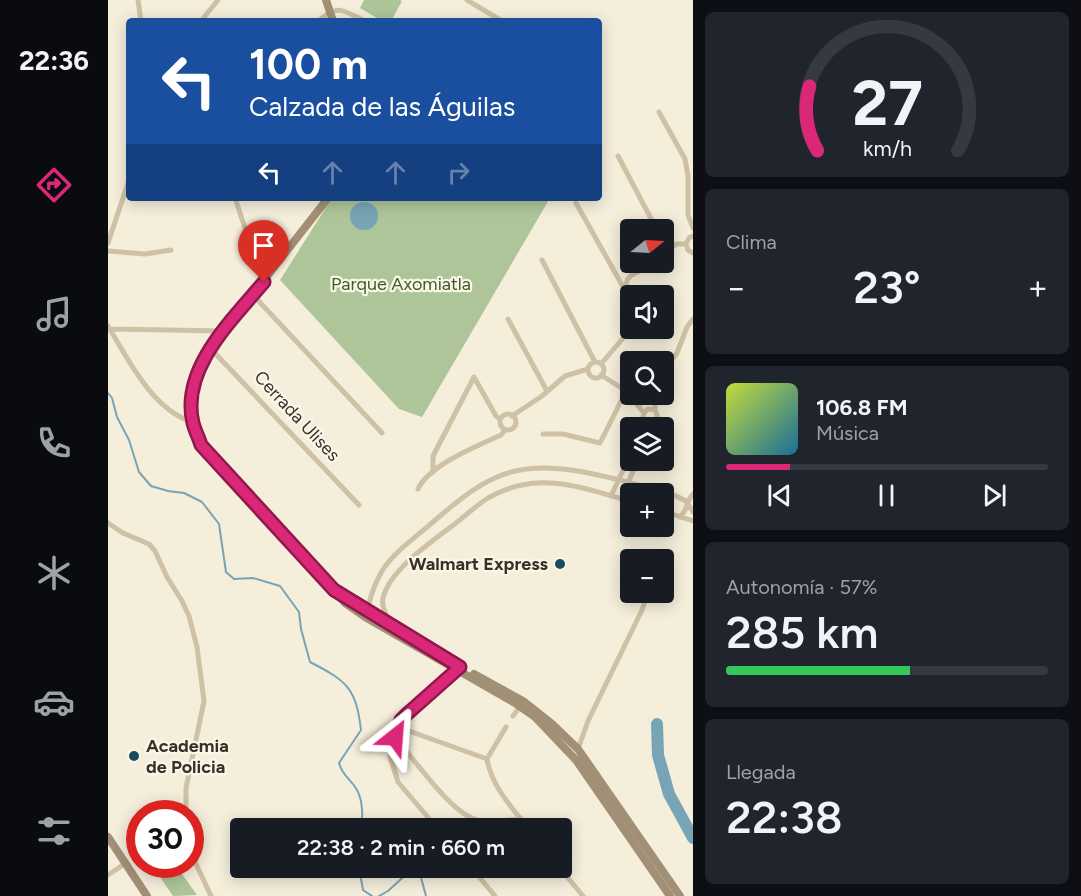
<!DOCTYPE html>
<html lang="es">
<head>
<meta charset="utf-8">
<style>
  :root { --surface:#171b24; --page:#20242c; --text:#f1f3f6; --muted:#9ea1a6; --line:#363941; --accent:#db2777 }
  body { margin:0; font-family:Figtree,sans-serif; background:var(--page); color:var(--text); height:100vh; display:flex; flex-direction:column; font-size:22px; white-space:nowrap }
  * { box-sizing:border-box; margin:0 }
  p { font-size:20px; color:var(--muted) }
  .icon { flex:none; width:33px; height:33px; fill:none; stroke:currentColor; stroke-width:2; stroke-linecap:round; stroke-linejoin:round }
  .map { position:relative; flex:1; overflow:hidden }
  .drawer { display:flex; flex-direction:column; gap:12px; padding:12px; background:#0d0f14; width:388px }
  .drawer>* { flex:none }
  .top-card { position:absolute; left:18px; top:18px; width:476px; height:183px; border-radius:6px; box-shadow:0 3px 15px #0003; background:#1a4fa0; color:#fff; overflow:hidden }
  .needle { width:39px; rotate:72deg }
  .tools { position:absolute; left:512px; top:219px; display:grid; gap:12px }
  .tools a { display:grid; place-items:center; width:54px; height:54px; border-radius:6px; background:var(--surface); box-shadow:0 3px 15px #0003; font-size:30px }
  .speed { position:absolute; left:18px; top:800px; display:flex; gap:12px; font-size:30px; font-weight:700; text-align:center }
  .speed>* { display:grid; place-content:center; width:78px; height:78px; border-radius:50%; background:var(--surface); box-shadow:0 3px 15px #0003; line-height:1 }
  .speed .limit { border:9px solid #d22; background:#fff; color:#111 }
  .pin { position:absolute; display:grid; place-items:center; width:51px; height:51px; color:#fff; margin:-62px -26px; border-radius:50% 50% 50% 0; rotate:-45deg; box-shadow:0 0 6px #0007 }
  .pin .icon { rotate:45deg }
  .me { position:absolute; width:66px; margin:-33px; rotate:28deg; stroke-linejoin:round; filter:drop-shadow(0 0 4px #0008) }
  .turn { display:flex; align-items:center; gap:21px; height:126px; padding:0 24px; font-size:27px }
  .turn .icon { width:78px; height:78px; stroke-width:2.5 }
  .turn b { display:block; font-size:42px; line-height:51px }
  .lanes { display:flex; align-items:center; height:57px; padding:0 24px; background:#0003; justify-content:center; gap:30px; direction:ltr }
  .lanes .off { opacity:.35 }
  .big { font-size:45px; font-weight:600; line-height:1.1 }
  .drawer .card { flex:1; display:flex; flex-direction:column; justify-content:center; gap:9px; min-width:0; padding:0 21px; border-radius:9px; background:var(--page) }
  .drawer .dial { align-items:center; gap:0 }
  .dial svg { height:156px; overflow:visible; fill:none; stroke:var(--line); stroke-width:7; stroke-linecap:round; text-anchor:middle }
  .dial text { fill:var(--text); stroke:none }
  .song { display:flex; align-items:center; gap:18px }
  .cover { width:72px; height:72px; border-radius:9px; background:linear-gradient(135deg,hsl(70 70% 55%),hsl(200 70% 35%)) }
  .played { height:6px; border-radius:3px; background:linear-gradient(90deg,var(--accent) 20%,var(--line) 20%) }
  .keys { display:flex; justify-content:space-around; direction:ltr }
  .heat { display:flex; justify-content:space-between; align-items:center; font-size:33px; direction:ltr }
  .charge { height:9px; border-radius:4px; background:linear-gradient(90deg,#34c759 57%,var(--line) 0) }
  .trip { position:absolute; left:122px; top:818px; width:342px; height:60px; border-radius:6px; background:var(--surface); box-shadow:0 3px 15px #0003; font-weight:600; line-height:60px; text-align:center }
  main { display:flex; flex:1; min-height:0 }
  .menu { display:flex; flex-direction:column; width:108px; justify-content:space-around; align-items:center; background:#090b0e; color:var(--muted) }
  .menu .icon { width:42px; height:42px }
  .menu .active { color:var(--accent) }
  .menu b { font-size:27px; color:var(--text) }
  .map>svg:first-child { display:block }
  .green { fill:#adc599 }
  .water { fill:#77a5b5 }
  .lines { fill:none; stroke-linecap:round; stroke-linejoin:round }
  .stream { stroke:#77a5b5; stroke-width:2 }
  .river { stroke:#77a5b5; stroke-width:12 }
  .minor { stroke:#cec1a5; stroke-width:5 }
  .secondary { stroke:#a29076; stroke-width:8 }
  .route-casing { stroke:#8e194d; stroke-width:15 }
  .route { stroke:#db2777; stroke-width:10 }
  .poi-dot { fill:#184b60; stroke:#fbf7e8; stroke-width:2 }
  .labels { text-anchor:middle; stroke-width:4.5; stroke-linejoin:round; paint-order:stroke }
  .park-label { font-size:18px; fill:#3d5a28; stroke:#fbf7e8 }
  .street-label { font-size:18px; fill:#393127; stroke:#fbf7e8 }
  .poi-label { font-size:18px; font-weight:bold; fill:#393127; stroke:#fbf7e8; text-anchor:end }
</style>
</head>
<body>
<main>
<nav class="menu">
<b>22:36</b>
<svg class="icon active" aria-label="directions" viewBox="0 0 24 24"><path d="M12 3l9 9-9 9-9-9zM9 14v-3h6M13 9l2 2-2 2"/></svg>
<svg class="icon" aria-label="music" viewBox="0 0 24 24"><path d="M9 18V5l10-2v13"/><circle cx="6" cy="18" r="3"/><circle cx="16" cy="16" r="3"/></svg>
<svg class="icon" aria-label="phone" viewBox="0 0 24 24"><path d="M5 4h4l2 5-3 2q2 4 5 5l2-3 5 2v4C11 20 4 13 5 4z"/></svg>
<svg class="icon" aria-label="climate" viewBox="0 0 24 24"><path d="M12 3v18M4 7l16 10M4 17L20 7"/></svg>
<svg class="icon" aria-label="car" viewBox="0 0 24 24"><path d="M5 17H2v-5l4-1 3-4h7l3 4 3 1v5h-3M9 17h6M6 11h13"/><circle cx="7" cy="17" r="2"/><circle cx="17" cy="17" r="2"/></svg>
<svg class="icon" aria-label="filters" viewBox="0 0 24 24"><path d="M4 7h16M4 17h16"/><circle cx="9" cy="7" r="2"/><circle cx="15" cy="17" r="2"/></svg>
</nav>
<div class="map">
<svg width="585" height="896" viewBox="0 0 585 896">
  <rect width="100%" height="100%" fill="#f5eedb"/>
  <path class="green" d="M256 0H292L294 1 283 21H274L252 8Z
    M224 198H442L314 417 291 409 172 280Z
    M43 864H67L89 895 65 896Z"/>
  <path class="water" d="M242 216a14 14 0 1 1 28 0a14 14 0 1 1-28 0Z"/>
  <g class="lines">
    <path class="stream" d="M0 393 4 398 9 417 21 440 31 472 43 486 60 491 76 493 94 502 111 524 118 572 126 579 145 578 172 586 191 612 193 629 202 662C239 681 248 688 253 730L231 763C235 777 243 779 249 790 255 801 255 817 253 828
      M251 867 255 890 264 896
      M271 896 280 891 304 869 312 874 318 896"/>
    <path class="river" d="M549 724 550 755 561 794 585 838"/>
    <path class="minor" d="M30 0 33 21
      M359 0 394 21
      M93 21 110 0
      M210 21C232 3 234 11 257 21
      M551 112 577 159 580 176V215L585 228
      M21 118V138
      M510 156 549 230
      M127 198 155 282
      M468 203 518 292
      M585 236 581 238 578 244 580 250 585 253
      M555 241 560 250
      M0 243 21 180
      M0 251 37 254 63 250
      M555 256 568 244H578
      M434 260 487 362
      M145 295 274 433
      M522 304C511 269 526 278 547 262
      M400 319 439 391
      M0 326C20 359 45 411 85 422
      M2 329 116 331
      M103 349 251 505
      M480 370a8 8 0 1 1 16 0a8 8 0 1 1-16 0Z
      M493 364 516 337 522 324
      M555 372 569 353 579 327 585 319
      M493 375 518 391 536 413
      M366 377 388 416 392 419
      M547 394V410L550 418 546 424 538 423 535 418 536 413 540 409 547 410
      M392 422a8 8 0 1 1 16 0a8 8 0 1 1-16 0Z
      M404 416 434 396 457 376 480 369
      M435 434H455L492 443 518 391
      M325 472V456L366 377
      M310 489C321 465 369 446 393 435L397 430
      M503 496 522 455
      M513 499 530 460
      M555 511 585 521
      M559 512 564 494
      M572 517C580 510 578 501 585 494
      M0 523 15 533 41 544 47 551 59 577 74 601 81 616 89 647 96 701 78 788V813
      M259 611C270 565 283 557 318 528 339 510 363 488 389 477 440 454 512 481 564 494L578 501 585 512
      M282 624C279 616 273 606 275 598 282 569 325 541 348 523 358 515 369 505 380 498 391 492 402 487 414 485 450 477 488 492 522 501
      M405 716 413 705
      M290 727 379 759
      M398 727 379 759C383 785 404 808 420 828
      M287 737C306 759 341 810 366 819 380 824 398 820 413 819
      M470 749 480 721 534 610 540 592
      M329 828 290 782 282 757 293 720 353 667
      M82 851 103 896
      M363 867 387 896
      M451 867 475 896
      M0 875 18 863"/>
    <path class="secondary" d="M218 0 225 21
      M220 198 116 331 96 361 87 378 85 388V422L93 445 191 550 237 603 257 617 407 703 427 717 468 760 562 896
      M247 604 311 642
      M366 674 415 701 444 724 470 749 572 896
      M0 837 39 896"/>
  </g>
  <g class="lines">
    <defs>
      <path id="route" d="M156 282C124 320 72 369 85 423 87 431 91 438 93 445L226 590 352 667 299 714 293 720 287 737"/>
    </defs>
    <use href="#route" class="route-casing"/>
    <use href="#route" class="route"/>
  </g>
  <g class="poi-dot">
    <circle cx="452" cy="564" r="6"/>
    <circle cx="26" cy="756" r="6"/>
  </g>
  <g class="labels">
    <g class="park-label">
      <text x="293" y="290">Parque Axomiatla</text>
    </g>
    <g class="street-label">
      <text transform="translate(189 416) rotate(47)" y="6">Cerrada Ulises</text>
    </g>
    <g class="poi-label">
      <text x="440" y="570">Walmart Express</text>
      <text x="38" y="752" text-anchor="start">Academia<tspan x="38" dy="21">de Policia</tspan></text>
    </g>
  </g>
</svg>
<div class="tools">
<a><svg class="needle" viewBox="-14 -14 28 28"><path d="M0-13l5 13h-10z" fill="#e53935"/><path d="M0 13l5-13h-10z" fill="#9ea1a6"/></svg></a>
<a><svg class="icon" aria-label="sound" viewBox="0 0 24 24"><path d="M4 9h4l5-4v14l-5-4H4zM17 9q2 3 0 6"/></svg></a>
<a><svg class="icon" aria-label="search" viewBox="0 0 24 24"><circle cx="10" cy="10" r="6"/><path d="M15 15l6 6"/></svg></a>
<a><svg class="icon" aria-label="layers" viewBox="0 0 24 24"><path d="M12 4l9 5-9 5-9-5zM3 14l9 5 9-5"/></svg></a>
<a>+</a>
<a>−</a>
</div>
<div class="speed"><div class="limit">30</div></div>
<div class="pin" style="left:156px;top:282px;background:#d93025"><svg class="icon" aria-label="arrive" viewBox="0 0 24 24"><path d="M6 21V4h12l-3 4 3 4H6"/></svg></div>
<svg class="me" style="left:287px;top:737px" viewBox="-20 -20 40 40"><path d="M0-17L14 15 0 8-14 15z" fill="#db2777" stroke="#fff" stroke-width="4"/></svg>
<div class="trip">22:38 · 2 min · 660 m</div>
<div class="top-card">
<div class="turn"><svg class="icon" aria-label="left" viewBox="0 0 24 24"><path d="M17 20v-9H6M10 6l-5 5 5 5"/></svg><div><b>100 m</b>Calzada de las Águilas</div></div>
<div class="lanes"><svg class="icon" aria-label="left" viewBox="0 0 24 24"><path d="M17 20v-9H6M10 6l-5 5 5 5"/></svg><svg class="icon off" aria-label="ahead" viewBox="0 0 24 24"><path d="M12 20V5M6 11l6-6 6 6"/></svg><svg class="icon off" aria-label="ahead" viewBox="0 0 24 24"><path d="M12 20V5M6 11l6-6 6 6"/></svg><svg class="icon off" aria-label="right" viewBox="0 0 24 24"><path d="M7 20v-9h11M14 6l5 5-5 5"/></svg></div>
</div>
</div>
<section class="drawer">
<div class="card dial"><svg viewBox="0 0 100 80">
<path d="M14 69A42 42 0 1 1 86 69"/>
<path d="M14 69A42 42 0 0 1 10 36" stroke="#db2777"/>
<text x="50" y="56" font-size="32" font-weight="700">27</text>
<text x="50" y="72" font-size="11">km/h</text>
</svg></div>
<div class="card"><p>Clima</p>
<div class="heat"><a>−</a><b class="big">23°</b><a>+</a></div>
</div>
<div class="card">
<div class="song"><i class="cover"></i><div><b>106.8 FM</b><p>Música</p></div></div>
<div class="played"></div>
<div class="keys"><svg class="icon" aria-label="previous" viewBox="0 0 24 24"><path d="M18 5L8 12l10 7zM5 5v14"/></svg><svg class="icon" aria-label="pause" viewBox="0 0 24 24"><path d="M8 5v14M16 5v14"/></svg><svg class="icon" aria-label="next" viewBox="0 0 24 24"><path d="M6 5l10 7-10 7zM19 5v14"/></svg></div>
</div>
<div class="card"><p>Autonomía · 57%</p><b class="big">285 km</b><div class="charge"></div></div>
<div class="card"><p>Llegada</p><b class="big">22:38</b></div>
</section>
</main>
</body>
</html>
